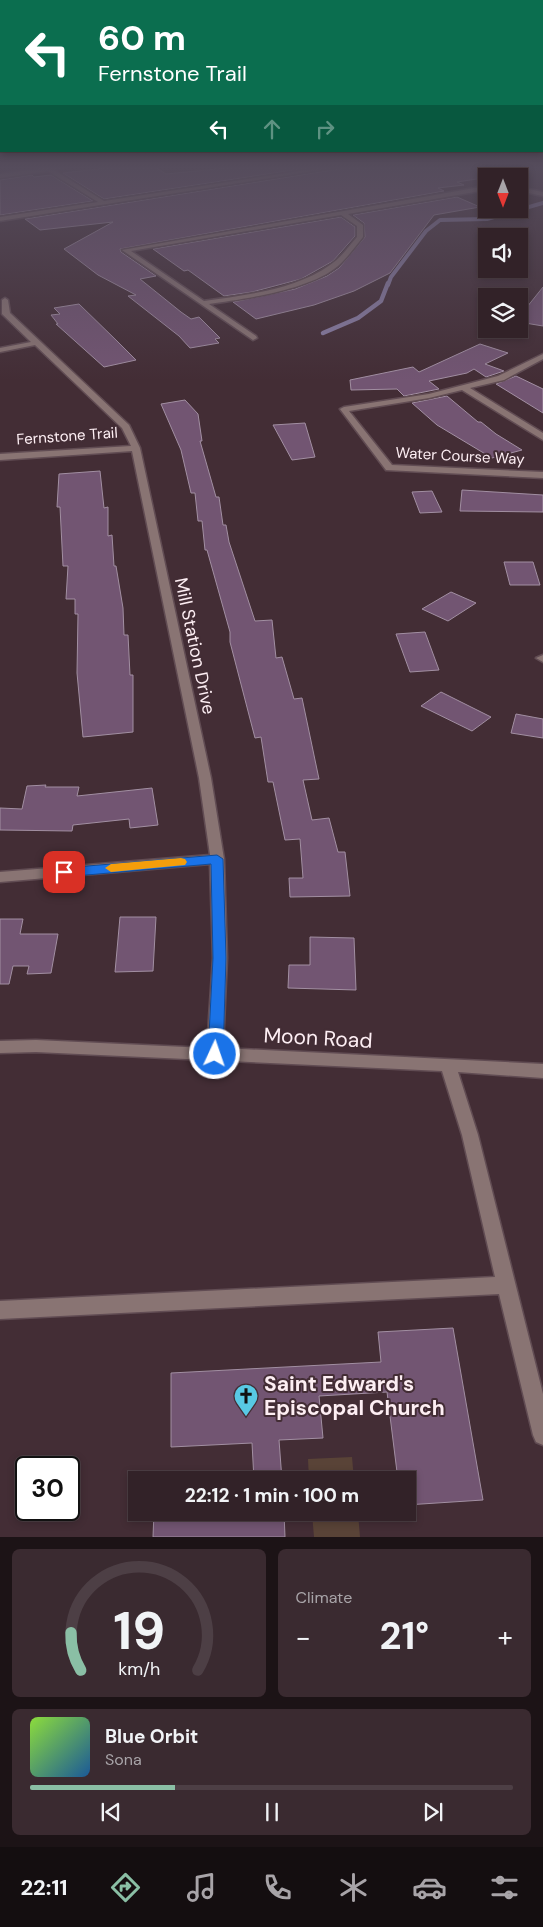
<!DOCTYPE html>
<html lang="en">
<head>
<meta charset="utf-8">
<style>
  :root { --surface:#322228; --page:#3a2a30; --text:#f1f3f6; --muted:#a8a4a8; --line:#4d3f45; --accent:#8abfa5 }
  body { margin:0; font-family:"DM Sans",sans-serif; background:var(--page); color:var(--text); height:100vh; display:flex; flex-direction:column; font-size:19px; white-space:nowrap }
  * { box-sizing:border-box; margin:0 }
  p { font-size:16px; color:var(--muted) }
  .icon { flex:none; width:28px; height:28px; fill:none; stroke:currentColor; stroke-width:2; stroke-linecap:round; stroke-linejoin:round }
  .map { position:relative; height:1537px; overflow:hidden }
  .drawer { display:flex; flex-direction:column; gap:12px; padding:12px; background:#1c1316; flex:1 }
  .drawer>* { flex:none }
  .guide { position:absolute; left:0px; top:0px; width:544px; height:152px; box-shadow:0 2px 8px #0003,0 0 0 1px var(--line); background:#0b6e4f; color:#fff; overflow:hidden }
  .needle { width:32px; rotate:180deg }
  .fabs { position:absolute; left:478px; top:168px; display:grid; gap:10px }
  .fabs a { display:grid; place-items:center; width:50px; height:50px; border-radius:0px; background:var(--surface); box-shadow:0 2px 8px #0003,0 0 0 1px var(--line); font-size:25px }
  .speed { position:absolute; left:15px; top:1456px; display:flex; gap:10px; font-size:25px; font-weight:700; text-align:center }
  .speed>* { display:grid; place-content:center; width:65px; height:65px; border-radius:50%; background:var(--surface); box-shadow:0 2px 8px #0003,0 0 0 1px var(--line); line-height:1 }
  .speed .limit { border:2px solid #111; border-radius:8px; background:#fff; color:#111 }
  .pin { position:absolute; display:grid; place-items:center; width:42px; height:42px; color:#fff; margin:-21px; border-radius:10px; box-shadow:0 2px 8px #0006 }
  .me { position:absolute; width:55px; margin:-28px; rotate:3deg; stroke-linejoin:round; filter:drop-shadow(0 0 4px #0008) }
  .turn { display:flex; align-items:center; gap:18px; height:105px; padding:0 15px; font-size:22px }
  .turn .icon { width:65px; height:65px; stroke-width:2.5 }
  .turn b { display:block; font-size:35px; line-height:42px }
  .lanes { display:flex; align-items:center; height:48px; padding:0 15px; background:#0003; justify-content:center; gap:25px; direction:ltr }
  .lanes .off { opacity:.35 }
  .big { font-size:38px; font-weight:700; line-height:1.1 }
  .drawer .tile { flex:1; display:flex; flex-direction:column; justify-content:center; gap:8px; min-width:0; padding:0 18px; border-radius:8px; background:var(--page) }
  .drawer .dial { align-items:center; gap:0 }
  .dial svg { height:130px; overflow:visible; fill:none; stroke:var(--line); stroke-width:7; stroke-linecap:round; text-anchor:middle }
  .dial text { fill:var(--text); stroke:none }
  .song { display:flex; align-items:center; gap:15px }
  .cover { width:60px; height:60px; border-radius:8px; background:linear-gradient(135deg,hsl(90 70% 55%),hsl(210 70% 35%)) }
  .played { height:5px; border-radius:2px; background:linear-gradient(90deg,var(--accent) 30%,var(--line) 30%) }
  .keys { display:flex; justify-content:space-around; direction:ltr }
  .heat { display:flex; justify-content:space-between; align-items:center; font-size:28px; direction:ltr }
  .drawer .tiles { flex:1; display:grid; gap:12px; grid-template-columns:1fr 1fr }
  .tile:last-child { grid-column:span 2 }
  .trip { position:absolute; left:128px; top:1471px; width:288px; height:50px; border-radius:0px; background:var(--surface); box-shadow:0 2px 8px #0003,0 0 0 1px var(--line); font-weight:700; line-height:50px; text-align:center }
  .dock { display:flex; height:80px; justify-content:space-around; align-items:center; background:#140e10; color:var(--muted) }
  .dock .icon { width:35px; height:35px }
  .dock .current { color:var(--accent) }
  .dock b { font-size:22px; color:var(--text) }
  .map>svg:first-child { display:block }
  .green { fill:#594337 }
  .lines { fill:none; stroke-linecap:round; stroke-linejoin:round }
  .stream-far1 { stroke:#8a7ea4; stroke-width:4 }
  .stream { stroke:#8a7ea4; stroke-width:4.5 }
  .building { fill:#725572; stroke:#a28fa2 }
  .minor-casing { stroke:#614c53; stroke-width:3 }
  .minor { fill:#897473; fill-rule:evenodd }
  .route { fill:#1a73e8; stroke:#114b97 }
  .slow { fill:#f59e0b }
  .labels { text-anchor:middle; stroke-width:4; stroke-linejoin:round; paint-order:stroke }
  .far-street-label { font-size:15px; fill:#fdeef3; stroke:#432d35 }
  .street-label { font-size:18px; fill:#fdeef3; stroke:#432d35 }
  .near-street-label { font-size:21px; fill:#fdeef3; stroke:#432d35 }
  .near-poi-label { font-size:21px; font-weight:bold; fill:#fdeef3; stroke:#432d35; text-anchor:start }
</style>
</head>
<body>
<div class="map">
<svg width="543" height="1537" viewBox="0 0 543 1537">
  <rect width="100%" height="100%" fill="#432d35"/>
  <path class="green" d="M352 1457 354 1480H309L308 1459Z
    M312 1513H358L360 1537H314Z"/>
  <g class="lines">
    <path class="stream-far1" d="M388 285 391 277 426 231 440 220 487 219 543 203"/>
    <path class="stream" d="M323 333 358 318 381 301 388 283"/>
  </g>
  <path class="building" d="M125 166H154L166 174 247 166H320L104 199 63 173Z
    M347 166H482L483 178 457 182 464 185 438 188 444 191 120 249 121 252 156 276 140 279 181 312 191 319 199 317 220 338 215 339 219 343 190 348 179 336 128 296 136 295 98 275 64 249 113 222 40 230 25 219 345 168Z
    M32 175 34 177 51 175 93 201 0 215V180Z
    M457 197 480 207 434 215 390 273 354 291 314 305 256 319 233 302 295 289 327 276 339 268 365 237 364 223 353 215Z
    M341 217 355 227V236L333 261 301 279 252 292 224 296 188 270 184 271 153 249Z
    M543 287V326L519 322V317Z
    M79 304 116 340 136 360 104 367 56 324H58L51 315 60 314 54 308Z
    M480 344 508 353 485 364 504 371 486 377 474 369 467 373 429 381 439 389 404 396 397 389 351 390 350 380 413 367 419 372Z
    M516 376 543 389V413L496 384Z
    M447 396 478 422H481L496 434 522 450 492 458 437 425 412 403Z
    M185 400 198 414 202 441H200L216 497H219L223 525H226L229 542 255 621 272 620 276 658 282 657 294 699 302 698 319 779 303 780 312 820 329 818 338 852H345L350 896 290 897 289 878H303L300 839 285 840 273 782H268L261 737 255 738 230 642V632L207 550H205L202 521H198L195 493H191L181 450 161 404Z
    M305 423 315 457 292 460 273 425Z
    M100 471 104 508 108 507V536L112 535 114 566H116L123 608 124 635H128L130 675H133V732L83 737 77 673 78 614H75V599H66L68 566H63L60 507H57L59 474Z
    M462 490 543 495V512L460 511Z
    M432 491 442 512 420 513 412 492Z
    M504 562H533L540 585H510Z
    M451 592 476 603 448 621 422 609Z
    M425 632 439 670 410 672 396 634Z
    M441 692 491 717 472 731 421 706Z
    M516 714 543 719V738L511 733Z
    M46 785 45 787H79L77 796 152 788 158 825 130 828 129 819 73 825 72 831 0 830V808L22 809 27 786Z
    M120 917H156L153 971 115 972Z
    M0 919H23L20 934H58L51 973 27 974 29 966H13L9 984H0Z
    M310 937 354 938 356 990 288 988 289 965H310Z
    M453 1328 483 1500 406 1505V1480H398L387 1392 319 1396 323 1438 279 1440 282 1480H254L252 1443 171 1447V1373L381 1362 378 1332Z
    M154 1512H284L285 1537H153Z"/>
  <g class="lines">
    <defs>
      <path id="minor" d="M44 166H72L54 170 104 201 332 166H345L0 221V217L98 202 48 171 0 178V174L44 168Z
        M486 186V190L348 214 363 225V237C355 247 347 258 338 266 310 290 244 299 209 304L256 336 257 338 253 340 122 250ZM341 215 357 226V237C349 246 341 258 330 265 295 290 245 295 204 301L131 251Z
        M519 187 543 192V196L519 191Z
        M5 298 8 300 10 313 129 425 140 448 211 778 224 859 227 958 223 1048 543 1064V1078L458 1072 478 1135 543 1394V1445L536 1442 533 1435 499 1294 0 1319V1301L495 1277 462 1135 442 1071 36 1052 0 1053V1041L36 1040 207 1048 213 958 210 864 0 882V872L210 855 199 778 132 451 0 460V454L131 446 122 428 35 345 0 352V348L31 342 2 314V300Z
        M543 354V359L504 380 470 388 543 433V440L462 390 429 398 349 411 392 465 543 472V478L386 470 340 409 344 407 429 394 498 376Z
        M543 655V662L536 658Z"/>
    </defs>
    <use href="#minor" class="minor-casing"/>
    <use href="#minor" class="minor"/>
  </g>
  <linearGradient id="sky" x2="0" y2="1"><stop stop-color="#25191d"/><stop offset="0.44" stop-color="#554c5c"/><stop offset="1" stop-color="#554c5c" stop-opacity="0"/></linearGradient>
  <rect width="543" height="381" fill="url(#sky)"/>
  <path class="route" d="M217 855 223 859 226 958 223 1054 220 1058 215 1060 210 1058 208 1054 213 958 211 864 64 877 58 872 64 868Z"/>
  <path class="slow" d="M181 858 185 859 187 862 185 865 111 872 105 868 111 864Z"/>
  <defs>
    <symbol id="church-pin" viewBox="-11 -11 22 30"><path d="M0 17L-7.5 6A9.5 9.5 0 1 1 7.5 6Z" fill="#58c9e4" stroke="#432d35"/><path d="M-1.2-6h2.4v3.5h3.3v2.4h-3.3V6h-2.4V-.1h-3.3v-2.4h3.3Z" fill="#111"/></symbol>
  </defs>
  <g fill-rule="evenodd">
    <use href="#church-pin" x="232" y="1382" width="28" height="38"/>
  </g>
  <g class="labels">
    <g class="far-street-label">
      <text transform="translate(67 436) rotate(-4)" y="5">Fernstone Trail</text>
      <text transform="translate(460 456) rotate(3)" y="5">Water Course Way</text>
    </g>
    <g class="street-label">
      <text transform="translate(195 646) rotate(78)" y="6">Mill Station Drive</text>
    </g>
    <g class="near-street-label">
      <text transform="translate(318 1038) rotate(3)" y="7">Moon Road</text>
    </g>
    <g class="near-poi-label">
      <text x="264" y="1391">Saint Edward's<tspan x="264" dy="24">Episcopal Church</tspan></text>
    </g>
  </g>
</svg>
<div class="fabs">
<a><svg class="needle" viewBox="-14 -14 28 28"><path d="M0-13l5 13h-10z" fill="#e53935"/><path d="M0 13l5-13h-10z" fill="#a8a4a8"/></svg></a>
<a><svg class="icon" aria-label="sound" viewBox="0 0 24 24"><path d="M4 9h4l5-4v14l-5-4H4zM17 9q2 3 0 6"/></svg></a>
<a><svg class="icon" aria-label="layers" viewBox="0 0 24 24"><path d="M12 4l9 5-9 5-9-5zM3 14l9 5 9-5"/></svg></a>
</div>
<div class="speed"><div class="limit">30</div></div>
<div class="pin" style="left:64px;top:872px;background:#d93025"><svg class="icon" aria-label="arrive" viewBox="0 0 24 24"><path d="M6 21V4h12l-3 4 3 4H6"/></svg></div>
<svg class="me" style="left:215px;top:1054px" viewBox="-20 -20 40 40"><circle r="17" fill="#1a73e8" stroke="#fff" stroke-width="3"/><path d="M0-11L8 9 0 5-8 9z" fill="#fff"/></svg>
<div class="trip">22:12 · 1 min · 100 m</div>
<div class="guide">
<div class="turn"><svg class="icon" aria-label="left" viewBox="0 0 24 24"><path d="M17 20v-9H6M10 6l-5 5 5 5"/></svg><div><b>60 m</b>Fernstone Trail</div></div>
<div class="lanes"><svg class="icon" aria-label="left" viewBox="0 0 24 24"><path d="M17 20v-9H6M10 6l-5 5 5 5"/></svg><svg class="icon off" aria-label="ahead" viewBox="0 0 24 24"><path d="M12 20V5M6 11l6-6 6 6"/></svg><svg class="icon off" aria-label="right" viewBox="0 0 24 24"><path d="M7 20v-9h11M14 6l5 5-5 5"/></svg></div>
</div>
</div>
<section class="drawer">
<div class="tiles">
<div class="tile dial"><svg viewBox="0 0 100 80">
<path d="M14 69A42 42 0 1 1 86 69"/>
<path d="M14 69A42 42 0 0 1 8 46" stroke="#8abfa5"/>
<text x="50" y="56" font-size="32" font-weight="700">19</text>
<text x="50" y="72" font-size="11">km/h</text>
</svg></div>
<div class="tile"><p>Climate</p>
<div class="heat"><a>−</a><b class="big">21°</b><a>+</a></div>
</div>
<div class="tile">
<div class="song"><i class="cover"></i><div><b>Blue Orbit</b><p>Sona</p></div></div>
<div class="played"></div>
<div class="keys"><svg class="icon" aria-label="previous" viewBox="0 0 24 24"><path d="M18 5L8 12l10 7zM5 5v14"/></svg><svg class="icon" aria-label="pause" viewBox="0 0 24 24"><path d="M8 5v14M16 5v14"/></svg><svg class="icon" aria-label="next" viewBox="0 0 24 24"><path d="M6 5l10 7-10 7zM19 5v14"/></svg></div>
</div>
</div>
</section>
<nav class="dock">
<b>22:11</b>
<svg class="icon current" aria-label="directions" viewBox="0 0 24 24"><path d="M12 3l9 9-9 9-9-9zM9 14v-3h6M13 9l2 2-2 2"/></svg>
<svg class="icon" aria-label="music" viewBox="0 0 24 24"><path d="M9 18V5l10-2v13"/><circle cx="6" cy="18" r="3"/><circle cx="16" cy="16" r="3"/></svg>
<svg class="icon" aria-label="phone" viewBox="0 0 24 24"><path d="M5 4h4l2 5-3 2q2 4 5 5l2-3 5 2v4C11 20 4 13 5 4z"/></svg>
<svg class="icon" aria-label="climate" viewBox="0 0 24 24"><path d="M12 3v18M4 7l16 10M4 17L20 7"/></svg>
<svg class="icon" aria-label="car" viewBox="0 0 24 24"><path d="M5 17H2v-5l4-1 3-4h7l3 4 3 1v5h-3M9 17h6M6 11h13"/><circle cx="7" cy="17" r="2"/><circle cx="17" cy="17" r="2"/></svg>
<svg class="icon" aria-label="filters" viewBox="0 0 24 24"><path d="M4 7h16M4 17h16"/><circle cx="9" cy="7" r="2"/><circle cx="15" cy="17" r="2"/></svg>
</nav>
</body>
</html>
